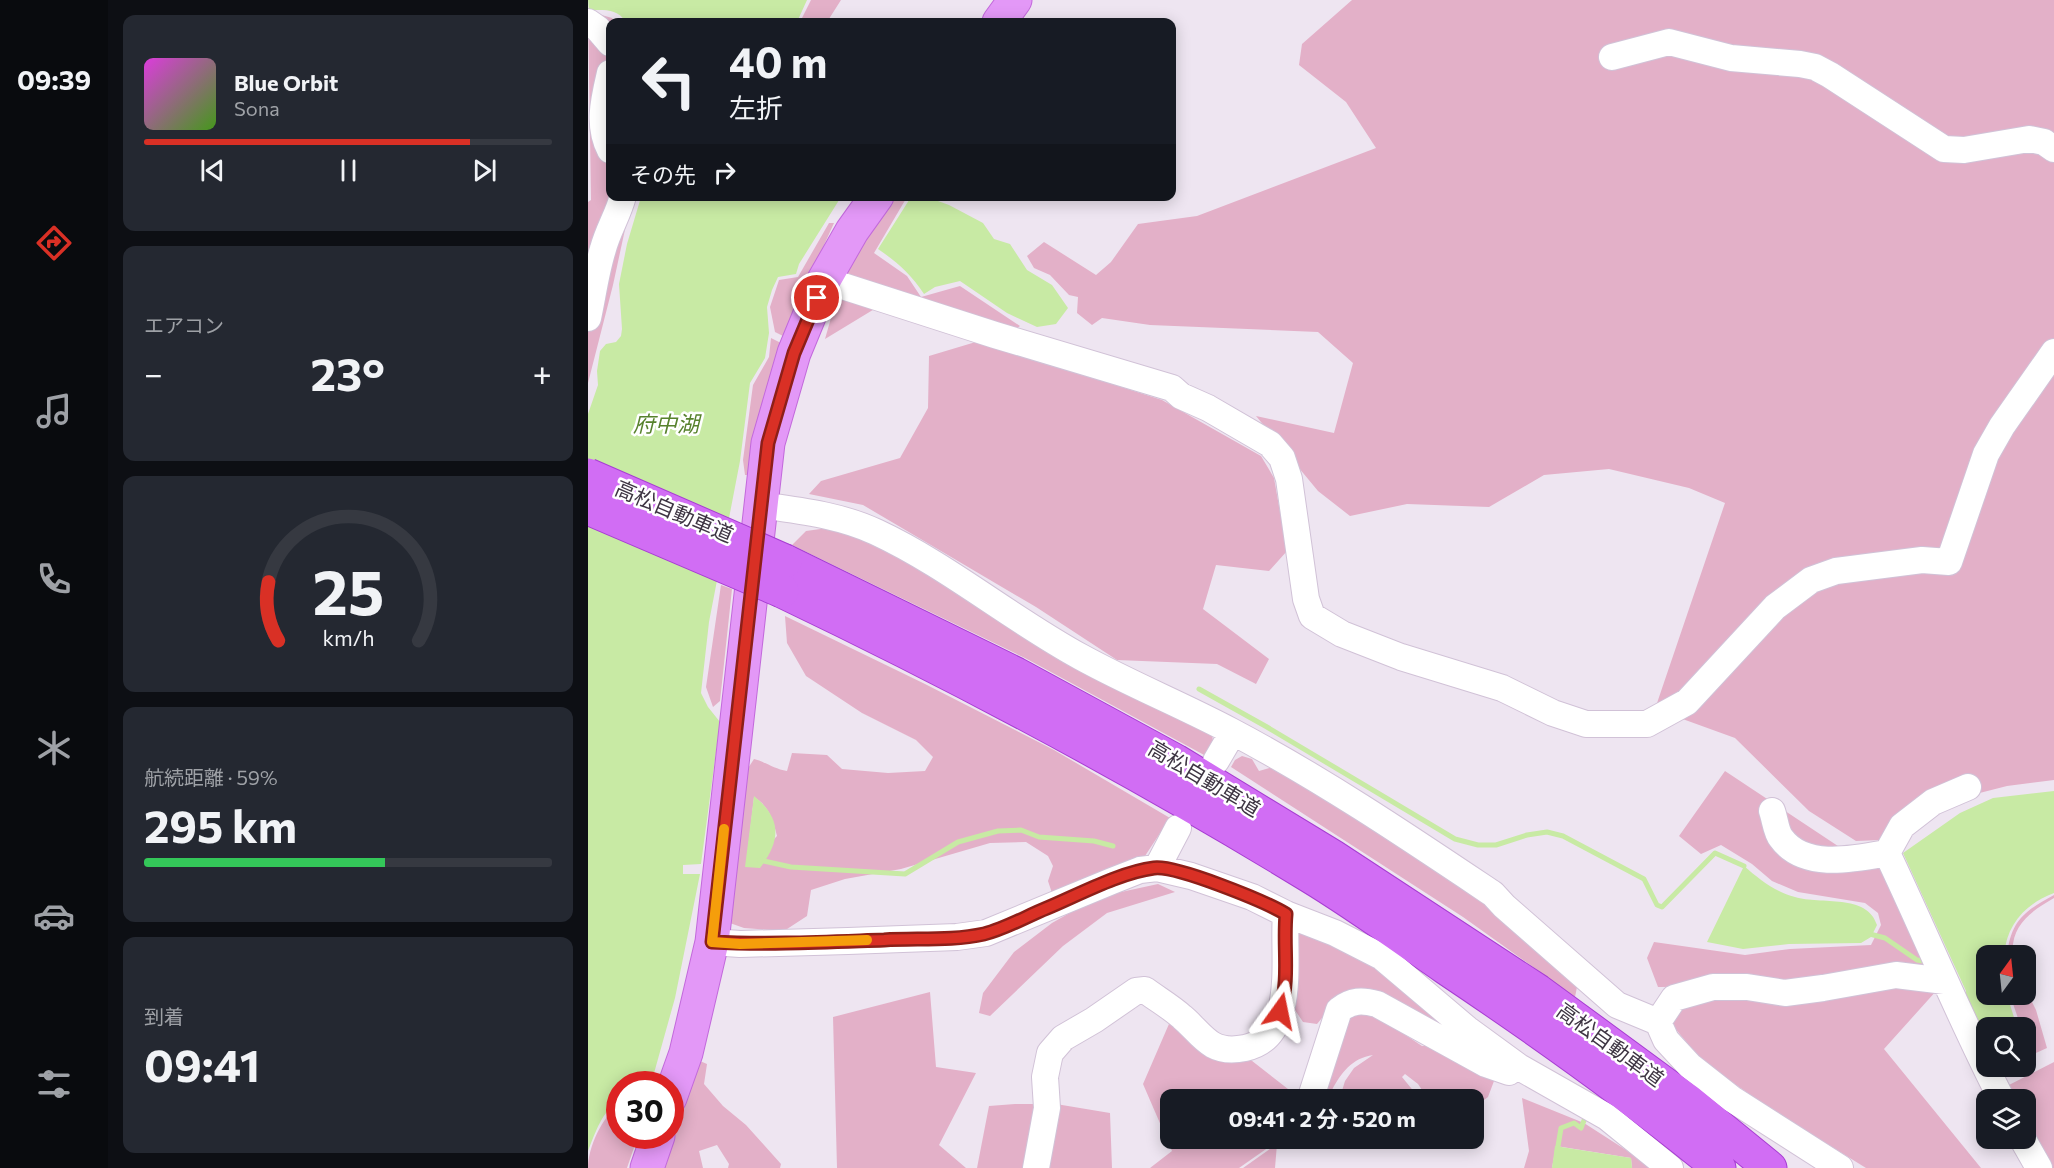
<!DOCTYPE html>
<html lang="ja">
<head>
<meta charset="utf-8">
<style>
  :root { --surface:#171b24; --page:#242831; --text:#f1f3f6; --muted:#9ea1a6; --line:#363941; --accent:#d93025 }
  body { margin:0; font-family:Commissioner,"Noto Sans JP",sans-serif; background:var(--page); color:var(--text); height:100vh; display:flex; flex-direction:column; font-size:22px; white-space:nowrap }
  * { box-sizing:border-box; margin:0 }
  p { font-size:20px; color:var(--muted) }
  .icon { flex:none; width:33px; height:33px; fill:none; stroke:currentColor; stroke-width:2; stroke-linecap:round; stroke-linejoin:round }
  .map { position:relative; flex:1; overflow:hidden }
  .details { display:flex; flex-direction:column; gap:15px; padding:15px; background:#0d0f14; width:480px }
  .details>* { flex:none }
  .hud { position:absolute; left:18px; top:18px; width:570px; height:183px; border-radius:12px; box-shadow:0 3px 15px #0003; background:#171b24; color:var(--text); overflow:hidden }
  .needle { width:39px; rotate:15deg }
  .fabs { position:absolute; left:1388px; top:945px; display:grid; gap:12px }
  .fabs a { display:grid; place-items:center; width:60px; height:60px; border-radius:12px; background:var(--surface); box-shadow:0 3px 15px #0003; font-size:30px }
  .speed { position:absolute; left:18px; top:1071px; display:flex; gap:12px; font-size:30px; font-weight:700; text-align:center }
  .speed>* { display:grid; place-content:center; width:78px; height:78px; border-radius:50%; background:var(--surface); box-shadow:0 3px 15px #0003; line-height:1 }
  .speed .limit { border:9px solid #d22; background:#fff; color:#111 }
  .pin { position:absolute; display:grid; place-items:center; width:51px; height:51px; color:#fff; margin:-26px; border:3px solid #fff; border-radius:50%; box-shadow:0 2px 6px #0007 }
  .me { position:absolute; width:66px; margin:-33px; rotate:12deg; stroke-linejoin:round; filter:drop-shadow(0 0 4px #0008) }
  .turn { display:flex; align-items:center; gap:21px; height:126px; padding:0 24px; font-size:27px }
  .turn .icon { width:78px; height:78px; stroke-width:2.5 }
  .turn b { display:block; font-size:42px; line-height:51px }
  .then { display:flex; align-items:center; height:57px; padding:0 24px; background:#0003; gap:12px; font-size:22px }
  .big { font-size:45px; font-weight:700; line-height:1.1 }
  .details .card { flex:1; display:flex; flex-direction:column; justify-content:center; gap:9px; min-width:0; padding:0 21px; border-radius:12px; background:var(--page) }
  .details .dial { align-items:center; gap:0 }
  .dial svg { height:156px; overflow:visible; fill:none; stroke:var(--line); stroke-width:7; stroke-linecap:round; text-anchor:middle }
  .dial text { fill:var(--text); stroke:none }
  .song { display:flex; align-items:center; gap:18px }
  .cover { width:72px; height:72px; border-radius:9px; background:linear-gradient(135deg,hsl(300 70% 55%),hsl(100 70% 35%)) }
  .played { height:6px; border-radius:3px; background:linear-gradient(90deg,var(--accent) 80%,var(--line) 80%) }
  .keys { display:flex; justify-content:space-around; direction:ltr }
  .heat { display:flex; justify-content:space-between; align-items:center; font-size:33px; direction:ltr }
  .charge { height:9px; border-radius:4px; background:linear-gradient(90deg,#34c759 59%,var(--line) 0) }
  .trip { position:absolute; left:572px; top:1089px; width:324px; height:60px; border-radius:12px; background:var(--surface); box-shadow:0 3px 15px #0003; font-weight:700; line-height:60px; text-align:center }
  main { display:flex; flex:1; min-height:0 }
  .tab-bar { display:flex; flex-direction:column; width:108px; justify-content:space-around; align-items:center; background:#090b0e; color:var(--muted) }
  .tab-bar .icon { width:42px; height:42px }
  .tab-bar .selected { color:var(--accent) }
  .tab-bar b { font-size:27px; color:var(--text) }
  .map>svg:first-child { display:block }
  .green { fill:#e3b0c8; fill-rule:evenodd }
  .water { fill:#c8eaa4 }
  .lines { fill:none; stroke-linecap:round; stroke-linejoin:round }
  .stream { stroke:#c8eaa4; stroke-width:5 }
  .minor-casing { stroke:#d1c2d7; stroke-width:28 }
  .major-casing { stroke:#c269db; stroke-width:35 }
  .highway-casing { stroke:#a73ed2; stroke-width:35 }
  .minor { stroke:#fff; stroke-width:26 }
  .major { stroke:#e398f7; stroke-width:33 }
  .highway { stroke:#d16df4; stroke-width:33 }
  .highway-bridge-casing { stroke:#a73ed2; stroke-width:35; stroke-linecap:butt }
  .highway-bridge { stroke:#d16df4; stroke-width:33 }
  .route-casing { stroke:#8d1f18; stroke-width:15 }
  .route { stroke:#d93025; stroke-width:10 }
  .slow { stroke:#f59e0b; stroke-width:10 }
  .labels { text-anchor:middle; stroke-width:5; stroke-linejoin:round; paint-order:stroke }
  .street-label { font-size:21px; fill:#3e3543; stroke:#fff }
  .water-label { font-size:22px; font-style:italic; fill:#57822d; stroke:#fff }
</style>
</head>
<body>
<main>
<nav class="tab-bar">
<b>09:39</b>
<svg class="icon selected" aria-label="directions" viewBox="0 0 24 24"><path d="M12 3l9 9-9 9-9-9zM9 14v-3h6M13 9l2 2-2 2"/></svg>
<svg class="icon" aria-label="music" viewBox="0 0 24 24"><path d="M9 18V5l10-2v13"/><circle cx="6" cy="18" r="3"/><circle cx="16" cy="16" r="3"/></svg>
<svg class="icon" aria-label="phone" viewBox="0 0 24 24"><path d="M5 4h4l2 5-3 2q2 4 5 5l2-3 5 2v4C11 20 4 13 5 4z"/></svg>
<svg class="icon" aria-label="climate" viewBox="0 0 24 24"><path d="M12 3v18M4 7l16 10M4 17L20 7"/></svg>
<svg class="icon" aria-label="car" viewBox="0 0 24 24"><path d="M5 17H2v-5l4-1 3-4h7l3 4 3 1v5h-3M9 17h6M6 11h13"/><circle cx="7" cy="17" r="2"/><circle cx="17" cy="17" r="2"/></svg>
<svg class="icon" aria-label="filters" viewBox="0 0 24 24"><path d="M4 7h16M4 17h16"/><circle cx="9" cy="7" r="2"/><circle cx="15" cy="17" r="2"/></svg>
</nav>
<section class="details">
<div class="card">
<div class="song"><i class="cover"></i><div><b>Blue Orbit</b><p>Sona</p></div></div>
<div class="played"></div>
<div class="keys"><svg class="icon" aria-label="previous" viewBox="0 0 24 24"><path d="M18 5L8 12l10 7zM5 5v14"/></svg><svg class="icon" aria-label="pause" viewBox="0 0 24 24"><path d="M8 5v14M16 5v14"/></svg><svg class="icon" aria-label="next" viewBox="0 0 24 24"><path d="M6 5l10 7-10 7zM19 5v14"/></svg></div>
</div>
<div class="card"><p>エアコン</p>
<div class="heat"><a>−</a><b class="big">23°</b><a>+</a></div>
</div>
<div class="card dial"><svg viewBox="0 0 100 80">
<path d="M14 69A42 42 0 1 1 86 69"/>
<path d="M14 69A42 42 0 0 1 9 39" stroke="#d93025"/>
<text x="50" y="56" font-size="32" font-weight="700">25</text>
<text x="50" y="72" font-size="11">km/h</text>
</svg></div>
<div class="card"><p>航続距離 · 59%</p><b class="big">295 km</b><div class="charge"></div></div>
<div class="card"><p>到着</p><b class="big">09:41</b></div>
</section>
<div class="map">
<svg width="1466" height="1168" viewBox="0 0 1466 1168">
  <rect width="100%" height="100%" fill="#eee5f1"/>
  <path class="green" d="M223 0H253L239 22H212Z
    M764 0H1466V780L1419 786 1372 798 1318 839 1268 841 1221 811 1147 738 1067 709 1137 503 1101 488 1021 469 956 475 901 507 819 504 762 516 730 491 668 416 746 433 765 363 730 332 562 325 514 318 504 325 489 313 490 297 481 295 462 275 446 268 439 256 456 242 508 275 523 262 550 224 609 216 788 148 758 102 711 65 714 44Z
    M0 11 24 18 27 22H22V196L44 197 25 285 0 383V202L3 200Z
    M302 197H319L286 253 319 276 333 297 372 286 432 326 421 334 254 278Z
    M241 223H246L195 336 187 332 182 307 191 280 210 277Z
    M251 290 293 305 237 339Z
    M183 338 193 343 164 475H157L155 460 165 385 181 357Z
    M391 341 574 400 673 456 686 478 699 551 681 571 628 565 615 609 681 659 668 684 629 664 529 660 448 607 275 505 221 494 233 481 312 458 340 408 341 356Z
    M247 527 278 533 623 728 625 741 618 756 437 658 204 545 218 531Z
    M133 585 144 589 132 701 125 707 118 687Z
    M197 616 337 684 466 750 582 818 555 859 464 893 460 881 465 866 460 856 438 842 402 843 313 869 257 879 223 890 219 916 196 931 156 928 139 922 151 782 166 759C178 762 186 769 199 771L204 753 239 755 254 769 300 773 337 771 345 757 328 740 274 713 218 676 199 643ZM166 797C181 806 185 820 189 836L158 867Z
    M654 756 664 759 671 771 685 767 706 777 907 907 969 965 989 987 987 997 875 917 643 767 647 760Z
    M1137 771 1268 858 1295 861 1345 973 1203 986 1070 987 1059 958 1066 942 1157 955 1202 949 1283 945 1293 925 1290 913 1277 903 1210 892 1184 881 1164 864 1133 845 1113 854 1091 836Z
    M570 884 587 892 519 913 475 946 402 1016 391 1013 395 993 426 952 464 923 510 897Z
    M1466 895V898C1443 911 1422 926 1425 955H1419C1423 921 1436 911 1466 895Z
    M701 928 757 945 913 1062 809 1005 744 1006 729 1024 715 1022 703 1004Z
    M1313 985 1349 990 1296 1049 1393 1168H1278L1181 1108 1114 1061 1081 1021 1091 1004 1103 1001Z
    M1437 988 1448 1010 1459 1048 1437 1058V1028L1433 1027 1422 995 1437 994Z
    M342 992 348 1067 388 1073 351 1145 378 1168H249L245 1017Z
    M761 1012 805 1018 816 1034 834 1046H850L894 1069 906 1081 900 1097 885 1108V1100L840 1099 830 1084 817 1074 814 1077 832 1099H804L797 1089 782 1093 777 1099H761L753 1094 757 1081 766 1068 785 1055C764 1058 753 1073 744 1090L735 1088Z
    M584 1017 659 1057 709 1096 707 1100H582V1138L686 1139 681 1147 651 1168H562L584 1151 555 1084Z
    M112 1061 119 1064 116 1084 135 1106 158 1125 193 1164 192 1168H140L141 1164 129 1145 111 1151 115 1168H73L104 1073Z
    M1466 1062V1168H1460L1437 1125V1100L1424 1099 1417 1087Z
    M934 1098 996 1123 1066 1168H1044L1043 1158 968 1146 964 1168H936L941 1151Z
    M427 1104H468L522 1113 524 1168H389L401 1106Z
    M31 1106 32 1136H50L39 1168H0C0 1148 14 1116 31 1106Z
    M689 1144 687 1168H655Z"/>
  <path class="water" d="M0 0H219L209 22H38C29 8 16 10 1 10Z
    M53 197H253L211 264 208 274 190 277 184 290 179 307 181 333 177 358 162 383 152 461 121 622 113 693 120 707 132 722 113 864 95 865V874H112L87 998 63 1084H32L31 1102C14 1110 7 1134 0 1151V414L10 385 9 371 12 351 18 344 28 342 33 336 34 329 31 284 39 244Z
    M323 197H339L361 205 395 223 406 239 422 244 439 270 464 285 480 308 468 324 449 327 419 313 372 281 347 287 336 294C323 274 309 262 290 249Z
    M1466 791V893C1437 904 1419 924 1416 955L1398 956V994L1419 995 1429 1027 1398 1028V1044L1376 1000 1378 991 1315 853 1372 813 1405 798Z
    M166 796C194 819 193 840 172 868L157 867Z
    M1156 866C1171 879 1187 892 1207 897 1233 905 1279 893 1289 925L1283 937 1273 943 1201 944 1155 949 1119 942Z
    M967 1146 1043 1158 1044 1168H964Z"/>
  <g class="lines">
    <path class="stream" d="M611 689 679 727 867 839 890 845H908L939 835 959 832 975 836 1056 879 1069 905 1074 907 1127 853 1156 866
      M171 860 203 867 317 874 370 842 410 831 433 830 451 837 506 841 525 846
      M1278 933 1297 938 1329 960 1341 962
      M969 1152 973 1128 986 1123 993 1128 999 1113"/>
    <defs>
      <path id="minor" d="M0 22 10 29 22 43
        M1024 57 1081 42 1143 58 1212 64 1227 67 1242 75 1356 149 1376 150 1441 139 1456 142 1466 149
        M22 73C16 99 9 125 22 150
        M236 280 407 335 584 388 593 396 620 408 682 444 694 458 701 479 718 599 724 616 754 634 813 657 914 688 965 713 998 724H1059L1099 702 1187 607 1223 580 1248 571 1334 560 1361 562 1398 454 1414 426 1466 352
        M0 318C5 295 8 271 15 249 20 230 30 215 35 196
        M173 505C212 511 252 515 288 532 359 565 423 619 493 657 542 684 594 705 643 731 734 779 820 837 905 894L916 906 1029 1005 1070 1022 1078 1040 1102 1066 1144 1099 1252 1168
        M628 761 645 732
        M1184 811C1187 819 1188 832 1193 838 1216 870 1266 859 1299 853
        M1299 853C1338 935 1372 1019 1414 1100
        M1299 853 1314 826 1345 802 1380 787
        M569 868 590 828
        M124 942 152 944 260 941 369 937 398 933 524 881 552 870 569 868 603 876 664 897 698 914 747 933 794 957 879 1029 931 1067 1019 1117 1082 1168
        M1070 1022 1086 998 1125 987H1159L1197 993 1235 988 1308 975 1357 981
        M722 1100 751 1010C764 1000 774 1000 789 1004L898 1064 921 1072
        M1434 1138 1451 1168
        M448 1168 459 1108 457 1077 462 1053 475 1038 506 1020 548 991 557 990C569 999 583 1007 594 1017 604 1025 614 1039 625 1045 634 1050 647 1050 657 1048 711 1037 694 953 698 914"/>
      <path id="major" d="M411 22 427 0
        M82 1098 98 1053 124 942 180 443 206 353 236 280 264 231 289 196
        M59 1168 70 1136"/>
      <path id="highway" d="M197 561 428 674 588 761 744 856 950 991 1100 1101 1182 1168
        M194 591C374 677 550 771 720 875 768 904 813 937 858 968 952 1031 1044 1096 1131 1168"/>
    </defs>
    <use href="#minor" class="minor-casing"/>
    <use href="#major" class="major-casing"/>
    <use href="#highway" class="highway-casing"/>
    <use href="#minor" class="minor"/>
    <use href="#major" class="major"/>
    <use href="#highway" class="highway"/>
    <defs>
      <path id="highway-bridge" d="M0 475 197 561
        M0 508 194 591"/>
    </defs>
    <use href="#highway-bridge" class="highway-bridge-casing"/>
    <use href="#highway-bridge" class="highway-bridge"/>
  </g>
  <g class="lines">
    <defs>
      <path id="route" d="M229 298 206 353 180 443 124 942C181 945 239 942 296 940 329 938 364 941 396 934 417 929 439 916 459 908 490 895 533 872 566 868 588 865 676 901 698 914 695 947 702 979 692 1011"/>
    </defs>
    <use href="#route" class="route-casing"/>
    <use href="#route" class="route"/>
    <path class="slow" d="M136 829 124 942 152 944 279 940"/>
  </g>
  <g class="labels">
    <g class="street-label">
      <text transform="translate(86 512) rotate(23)" y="7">高松自動車道</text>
      <text transform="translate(616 779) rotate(31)" y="7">高松自動車道</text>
      <text transform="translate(1022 1045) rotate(36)" y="7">高松自動車道</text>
    </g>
    <g class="water-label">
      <text x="78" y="432">府中湖</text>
    </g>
  </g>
</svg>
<div class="fabs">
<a><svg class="needle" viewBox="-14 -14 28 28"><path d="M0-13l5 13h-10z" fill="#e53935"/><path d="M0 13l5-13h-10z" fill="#9ea1a6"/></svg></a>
<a><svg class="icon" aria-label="search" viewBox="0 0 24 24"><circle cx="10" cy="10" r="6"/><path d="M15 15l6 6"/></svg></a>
<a><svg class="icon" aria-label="layers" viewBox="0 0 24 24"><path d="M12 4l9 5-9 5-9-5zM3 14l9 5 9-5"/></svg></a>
</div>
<div class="speed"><div class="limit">30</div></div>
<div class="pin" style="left:229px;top:298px;background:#d93025"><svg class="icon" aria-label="arrive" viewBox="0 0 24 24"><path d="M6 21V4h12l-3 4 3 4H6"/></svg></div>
<svg class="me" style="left:692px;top:1011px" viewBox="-20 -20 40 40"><path d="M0-17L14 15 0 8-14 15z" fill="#d93025" stroke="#fff" stroke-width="4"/></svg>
<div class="trip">09:41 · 2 分 · 520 m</div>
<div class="hud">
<div class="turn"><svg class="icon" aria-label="left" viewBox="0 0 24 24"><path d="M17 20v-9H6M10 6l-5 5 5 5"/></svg><div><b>40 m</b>左折</div></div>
<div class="then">その先<svg class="icon" aria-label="right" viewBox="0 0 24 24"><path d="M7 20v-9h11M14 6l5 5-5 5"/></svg></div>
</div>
</div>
</main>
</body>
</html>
